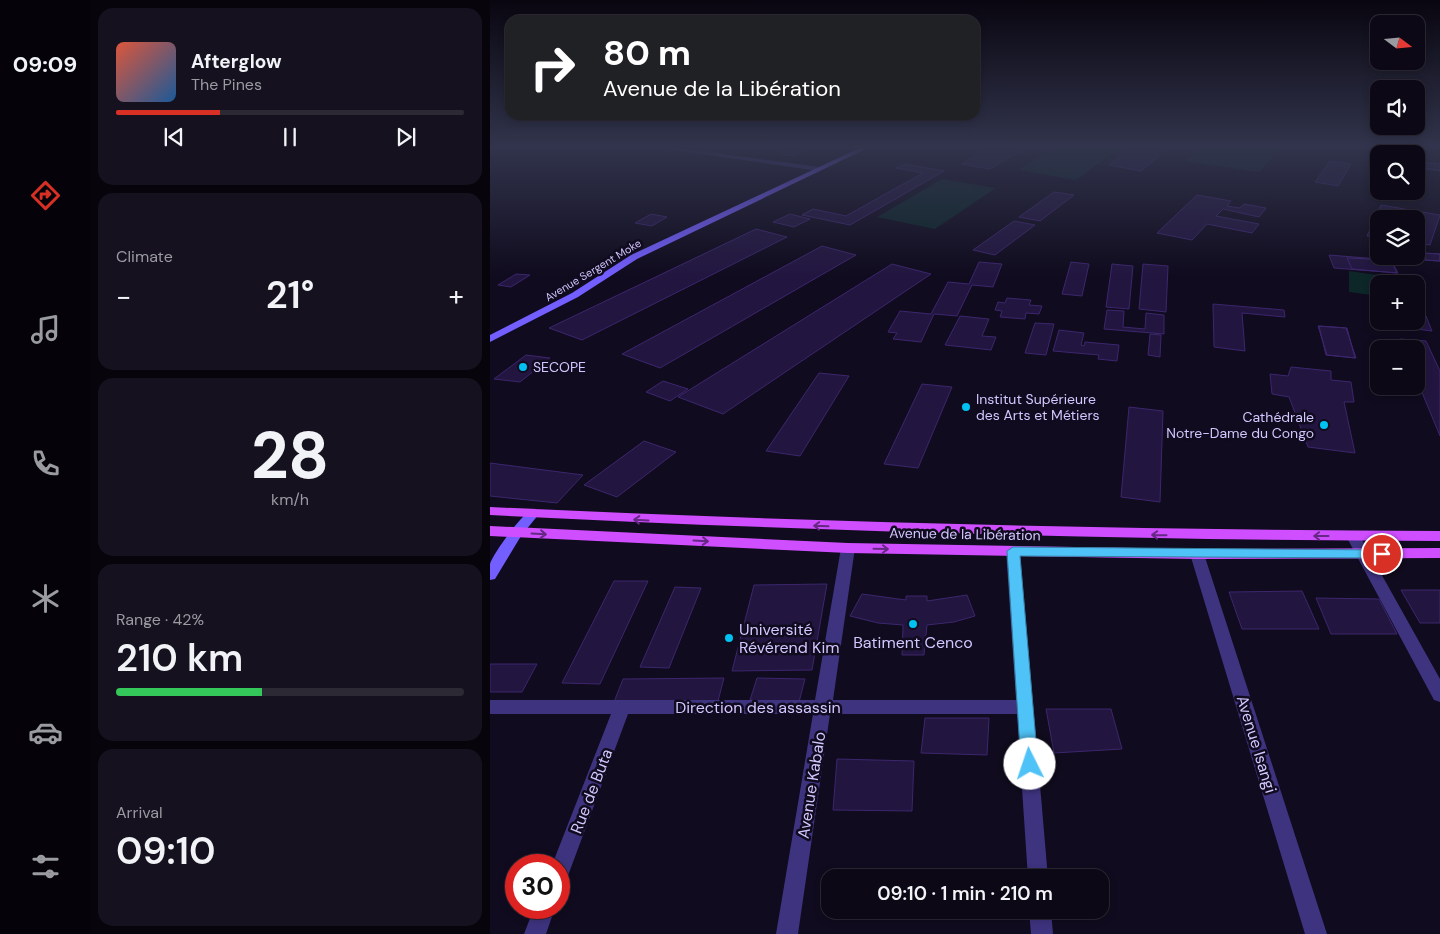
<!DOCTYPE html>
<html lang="en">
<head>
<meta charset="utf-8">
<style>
  :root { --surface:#0c0816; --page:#15111f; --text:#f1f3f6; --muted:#9a9aa1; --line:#2c2935; --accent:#d93025 }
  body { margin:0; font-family:"DM Sans",sans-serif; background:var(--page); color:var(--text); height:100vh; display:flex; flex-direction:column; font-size:19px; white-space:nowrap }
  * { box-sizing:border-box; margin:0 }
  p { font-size:16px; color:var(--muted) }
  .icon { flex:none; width:28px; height:28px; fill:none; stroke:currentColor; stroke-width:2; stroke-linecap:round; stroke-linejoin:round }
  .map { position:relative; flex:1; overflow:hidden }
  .drawer { display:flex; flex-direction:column; gap:8px; padding:8px; background:#07040c; width:400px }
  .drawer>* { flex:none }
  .hud { position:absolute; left:15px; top:15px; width:475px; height:105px; border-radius:15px; box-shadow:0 2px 8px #0003,0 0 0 1px var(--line); background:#202124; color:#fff; overflow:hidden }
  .needle { width:32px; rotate:106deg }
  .fabs { position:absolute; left:880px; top:15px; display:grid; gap:10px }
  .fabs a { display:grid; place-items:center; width:55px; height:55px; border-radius:10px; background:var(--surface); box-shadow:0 2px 8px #0003,0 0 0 1px var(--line); font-size:25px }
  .speed { position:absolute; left:15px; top:854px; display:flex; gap:10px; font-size:25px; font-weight:700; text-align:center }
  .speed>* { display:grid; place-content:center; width:65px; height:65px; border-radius:50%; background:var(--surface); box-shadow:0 2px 8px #0003,0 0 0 1px var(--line); line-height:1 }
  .speed .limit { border:8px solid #d22; background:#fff; color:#111 }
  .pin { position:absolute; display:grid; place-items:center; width:42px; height:42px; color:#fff; margin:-21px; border:2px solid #fff; border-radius:50%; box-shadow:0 1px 5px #0007 }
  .me { position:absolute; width:55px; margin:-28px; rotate:356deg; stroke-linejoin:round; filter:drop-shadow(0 0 4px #0008) }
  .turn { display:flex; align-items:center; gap:18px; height:105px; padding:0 15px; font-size:22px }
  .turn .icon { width:65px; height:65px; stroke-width:2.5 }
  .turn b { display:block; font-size:35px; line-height:42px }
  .big { font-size:38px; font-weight:600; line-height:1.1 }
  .drawer .tile { flex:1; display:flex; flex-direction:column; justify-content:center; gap:8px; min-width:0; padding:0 18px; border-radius:15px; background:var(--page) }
  .drawer .dial { align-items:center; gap:0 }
  .dial b { font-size:65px; line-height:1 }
  .song { display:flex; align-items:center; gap:15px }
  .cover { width:60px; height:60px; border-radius:8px; background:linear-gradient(135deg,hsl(10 70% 55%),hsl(210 70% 35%)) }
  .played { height:5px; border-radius:2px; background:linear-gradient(90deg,var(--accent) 30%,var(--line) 30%) }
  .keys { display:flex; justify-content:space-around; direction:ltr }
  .heat { display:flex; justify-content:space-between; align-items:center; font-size:28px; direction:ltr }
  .charge { height:8px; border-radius:4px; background:linear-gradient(90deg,#34c759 42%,var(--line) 0) }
  .trip { position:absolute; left:331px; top:869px; width:288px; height:50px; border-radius:15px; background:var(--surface); box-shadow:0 2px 8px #0003,0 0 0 1px var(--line); font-weight:600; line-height:50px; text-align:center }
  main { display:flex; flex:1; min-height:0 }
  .tab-bar { display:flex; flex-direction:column; width:90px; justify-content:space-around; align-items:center; background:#050309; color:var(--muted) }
  .tab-bar .icon { width:35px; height:35px }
  .tab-bar .selected { color:var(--accent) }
  .tab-bar b { font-size:22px; color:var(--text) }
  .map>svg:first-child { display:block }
  .green { fill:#0d2628 }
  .building { fill:#221640; stroke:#3c266d }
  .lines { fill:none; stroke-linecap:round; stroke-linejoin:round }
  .street { fill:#3e337f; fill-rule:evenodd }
  .secondary { fill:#735eff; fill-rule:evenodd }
  .primary { fill:#cf4eff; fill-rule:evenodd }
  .oneway { stroke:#662983 }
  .route { fill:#4fc3f7; stroke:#337fa1 }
  .poi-dot { fill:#00c2f2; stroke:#100b1e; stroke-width:2 }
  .labels { text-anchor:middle; stroke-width:5; stroke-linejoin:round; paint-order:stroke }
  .far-street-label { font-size:11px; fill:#d3c7ff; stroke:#100b1e }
  .poi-label { font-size:14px; fill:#d3c7ff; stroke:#100b1e; text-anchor:start }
  .street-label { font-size:14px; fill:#d3c7ff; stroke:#100b1e }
  .near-poi-label { font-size:16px; fill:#d3c7ff; stroke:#100b1e; text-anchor:start }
  .near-street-label { font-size:16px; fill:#d3c7ff; stroke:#100b1e }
</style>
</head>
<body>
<main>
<nav class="tab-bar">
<b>09:09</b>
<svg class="icon selected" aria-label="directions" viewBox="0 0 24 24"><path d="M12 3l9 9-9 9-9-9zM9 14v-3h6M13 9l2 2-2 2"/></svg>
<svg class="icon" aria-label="music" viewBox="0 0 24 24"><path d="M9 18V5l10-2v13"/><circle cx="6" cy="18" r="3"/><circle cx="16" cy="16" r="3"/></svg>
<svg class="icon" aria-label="phone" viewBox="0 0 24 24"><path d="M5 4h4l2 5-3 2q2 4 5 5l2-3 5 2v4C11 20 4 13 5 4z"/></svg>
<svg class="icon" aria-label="climate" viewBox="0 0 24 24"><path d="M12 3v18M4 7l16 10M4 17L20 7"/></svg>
<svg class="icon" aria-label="car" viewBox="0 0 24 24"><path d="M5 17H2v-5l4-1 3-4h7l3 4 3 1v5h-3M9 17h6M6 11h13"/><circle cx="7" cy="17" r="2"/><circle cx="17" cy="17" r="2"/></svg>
<svg class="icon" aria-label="filters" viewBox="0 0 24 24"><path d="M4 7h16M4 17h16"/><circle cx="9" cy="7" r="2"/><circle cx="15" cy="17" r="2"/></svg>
</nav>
<section class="drawer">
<div class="tile">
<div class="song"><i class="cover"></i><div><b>Afterglow</b><p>The Pines</p></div></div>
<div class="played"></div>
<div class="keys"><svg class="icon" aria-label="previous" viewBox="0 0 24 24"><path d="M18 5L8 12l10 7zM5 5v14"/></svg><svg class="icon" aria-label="pause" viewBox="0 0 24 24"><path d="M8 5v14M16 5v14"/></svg><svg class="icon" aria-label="next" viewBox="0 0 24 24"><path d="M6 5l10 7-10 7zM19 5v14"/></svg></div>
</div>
<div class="tile"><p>Climate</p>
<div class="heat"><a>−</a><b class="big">21°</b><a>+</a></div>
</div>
<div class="tile dial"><b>28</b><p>km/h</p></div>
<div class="tile"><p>Range · 42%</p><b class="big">210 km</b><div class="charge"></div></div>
<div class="tile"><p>Arrival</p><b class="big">09:10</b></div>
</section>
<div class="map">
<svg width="950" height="934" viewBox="0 0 950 934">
  <rect width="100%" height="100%" fill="#100b1e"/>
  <path class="green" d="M567 145H611L629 148 586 180 529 170Z
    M713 145H793L769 172 695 161Z
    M452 179 506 188 445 229 387 217Z
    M859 271 894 276 895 284H889V296L859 292Z"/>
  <path class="building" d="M504 145H540L500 169 471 164Z
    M646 145H676L681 146 651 171 619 165Z
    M910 145H926L922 154H905Z
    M301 147 317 148 305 156 288 154 292 151 300 152 303 150 297 149Z
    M840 161 861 164 848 186 825 182Z
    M936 162 950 164V171L932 168Z
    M936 163 950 164V170L933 168Z
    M415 164 454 171 360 225 312 215 323 209 356 216 433 173 406 168Z
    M564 192 584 195 550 221 529 217Z
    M707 195 741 201 737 206 750 208 754 204 776 208 769 217 733 209 726 216 769 224 762 233 717 224 702 240 667 233Z
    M891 205 950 215 940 245 926 243V219H889V238L877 236Z
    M161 214 177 217 162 226 145 223Z
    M300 214 320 219 304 227 283 222Z
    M524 221 545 225 505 255 483 250Z
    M266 229 297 237 92 340 59 328Z
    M332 246 366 255 170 368 132 354Z
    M926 253 950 254V261L931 260Z
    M935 253 950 254V261L936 260Z
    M839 255 901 260 908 273 844 268Z
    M857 258 901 260 907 273 862 269Z
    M489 262 512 264 503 287 482 285 467 316 444 314 431 342 403 339 407 333 398 332 410 311 441 314 458 282 479 284Z
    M581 262 599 264 592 296 572 294Z
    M402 264 441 274 233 414 188 397Z
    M622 264 643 266 639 309 616 307Z
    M653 264 678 266 676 312 649 309Z
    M26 274 40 275 21 287 8 285Z
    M517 298 541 300 539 305 552 306 549 314 536 313 535 319 510 317 512 311 505 310 508 302 515 303Z
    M723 304 794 310 795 317 752 313 755 351 724 347Z
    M617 310 634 311 633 327 655 329 656 313 674 315V334L614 329Z
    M926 315 936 316 942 331 903 326 900 321H926Z
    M470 316 499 319 492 336 506 337 501 350 455 345Z
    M545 323 564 324 556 355 535 353Z
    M828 326 857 328 865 358 837 355Z
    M829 326 856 328 866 358 836 355Z
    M569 330 594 333 591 345 594 346 595 342 629 345 627 361 608 359 609 355 563 351Z
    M660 334 671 335 670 357 658 355Z
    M910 339 936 341 950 371V436L926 378V349H914Z
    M36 355 60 358 30 382 4 379Z
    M801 367 841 371V380L861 382 864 402H854L865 453 818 447 799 397 782 394 780 374 798 376Z
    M329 373 359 376 310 456 276 451Z
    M173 381 198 389 180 401 156 392Z
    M432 384 462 387 428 468 394 464Z
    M639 407 673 411 670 502 631 497Z
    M154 441 186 452 127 497 94 485Z
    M0 463 93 475 67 503 0 496Z
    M124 581H158L110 684 72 683Z
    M337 584 322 670 242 671 264 585Z
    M185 587 211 588 179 668 150 667Z
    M911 590H950V623H930Z
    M812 591 829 629H752L739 592Z
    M372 594 416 600V596H437V601L477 595 485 616 464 622 437 625 434 655H412L413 625 388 623 360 616Z
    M826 598 889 599 907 634H841Z
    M0 664H47L32 692H0Z
    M234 678 228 701 124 702 133 679Z
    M267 678 315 679 309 702 260 700Z
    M556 709H621L632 749 564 753Z
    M435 718H499L497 755 431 753Z
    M347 759 424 761 422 811 343 810Z"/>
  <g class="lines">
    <path class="street" d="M150 145H165L329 167 332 169 329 171Z
      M863 531 868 533 870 536 950 679V702L944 700 856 536 858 533Z
      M358 543 363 545 365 548 343 700H526L516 551 518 548H528L530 551 558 878H538L527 714H340L308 934H286L323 714H138L79 873 76 880 69 883V865H62L121 714H0V700H325L351 548 353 545Z
      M707 549 712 551 714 554 837 934H815L700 554 702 551Z
      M44 908H65L56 934H34Z
      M539 910H561L563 934H541Z"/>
    <path class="secondary" d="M376 145H384L147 259 88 297 0 342V335L82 293 141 255Z
      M42 510 47 511 49 514 31 536 5 579 0 580C0 575 0 568 0 564 3 554 33 512 42 510Z"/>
    <path class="primary" d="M0 507C317 522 633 530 950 531V541C633 540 317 531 0 515Z
      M0 526 358 543 707 549 950 548V558L707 559 358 553 0 536Z"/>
  </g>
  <defs><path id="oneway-shaft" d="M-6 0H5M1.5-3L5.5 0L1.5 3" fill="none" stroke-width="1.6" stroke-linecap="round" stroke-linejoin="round" transform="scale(1.25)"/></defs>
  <g class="oneway">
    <use href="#oneway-shaft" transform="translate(151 520) rotate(-177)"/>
    <use href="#oneway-shaft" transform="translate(331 526) rotate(-178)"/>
    <use href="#oneway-shaft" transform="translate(49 534) rotate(3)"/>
    <use href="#oneway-shaft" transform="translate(669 535) rotate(-179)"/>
    <use href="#oneway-shaft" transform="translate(831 536) rotate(-180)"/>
    <use href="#oneway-shaft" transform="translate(211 541) rotate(3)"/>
    <use href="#oneway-shaft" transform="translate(391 549) rotate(1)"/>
  </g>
  <linearGradient id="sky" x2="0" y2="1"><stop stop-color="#090610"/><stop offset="0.53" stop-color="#31344c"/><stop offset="1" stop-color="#31344c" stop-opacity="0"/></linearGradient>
  <rect width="950" height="276" fill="url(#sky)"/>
  <path class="route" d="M523 547 892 550 896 551 898 554 896 557 892 558 530 556 548 764 546 769 540 771 534 769 531 764 517 551Z"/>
  <g class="poi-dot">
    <circle cx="33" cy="367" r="5"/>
    <circle cx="476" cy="407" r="5"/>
    <circle cx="834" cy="425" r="5"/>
    <circle cx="423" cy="624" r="5"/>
    <circle cx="239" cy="638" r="5"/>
  </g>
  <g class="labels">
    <g class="far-street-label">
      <text transform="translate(103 270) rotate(-31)" y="4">Avenue Sergent Moke</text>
    </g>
    <g class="poi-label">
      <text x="43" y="372">SECOPE</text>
      <text x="486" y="404">Institut Supérieure<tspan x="486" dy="16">des Arts et Métiers</tspan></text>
      <text x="824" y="422" text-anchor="end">Cathédrale<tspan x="824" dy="16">Notre-Dame du Congo</tspan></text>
    </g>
    <g class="street-label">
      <text transform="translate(475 534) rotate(1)" y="5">Avenue de la Libération</text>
    </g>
    <g class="near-poi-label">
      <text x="249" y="635">Université<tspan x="249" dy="18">Révérend Kim</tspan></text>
      <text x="423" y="648" text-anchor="middle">Batiment Cenco</text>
    </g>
    <g class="near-street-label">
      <text x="268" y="713">Direction des assassin</text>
      <text transform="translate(767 744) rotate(73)" y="6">Avenue Isangi</text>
      <text transform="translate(321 785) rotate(-81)" y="6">Avenue Kabalo</text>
      <text transform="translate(101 791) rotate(-69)" y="6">Rue de Buta</text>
    </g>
  </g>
</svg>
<div class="fabs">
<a><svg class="needle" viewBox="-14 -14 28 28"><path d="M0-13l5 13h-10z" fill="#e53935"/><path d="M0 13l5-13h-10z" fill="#9a9aa1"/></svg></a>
<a><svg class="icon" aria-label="sound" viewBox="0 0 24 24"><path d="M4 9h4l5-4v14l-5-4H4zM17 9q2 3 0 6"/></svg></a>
<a><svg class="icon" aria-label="search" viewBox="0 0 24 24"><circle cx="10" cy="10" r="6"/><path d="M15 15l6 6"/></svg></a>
<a><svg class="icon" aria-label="layers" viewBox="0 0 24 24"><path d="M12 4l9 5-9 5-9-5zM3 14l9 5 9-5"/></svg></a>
<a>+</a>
<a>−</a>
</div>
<div class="speed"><div class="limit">30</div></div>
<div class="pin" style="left:892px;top:554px;background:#d93025"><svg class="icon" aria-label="arrive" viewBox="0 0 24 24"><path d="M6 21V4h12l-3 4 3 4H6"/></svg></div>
<svg class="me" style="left:540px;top:764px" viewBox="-20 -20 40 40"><circle r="19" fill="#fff"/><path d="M0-13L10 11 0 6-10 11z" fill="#4fc3f7"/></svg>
<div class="trip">09:10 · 1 min · 210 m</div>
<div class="hud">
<div class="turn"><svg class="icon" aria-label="right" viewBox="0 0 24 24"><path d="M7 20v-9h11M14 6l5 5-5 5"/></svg><div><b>80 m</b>Avenue de la Libération</div></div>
</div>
</div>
</main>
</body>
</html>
